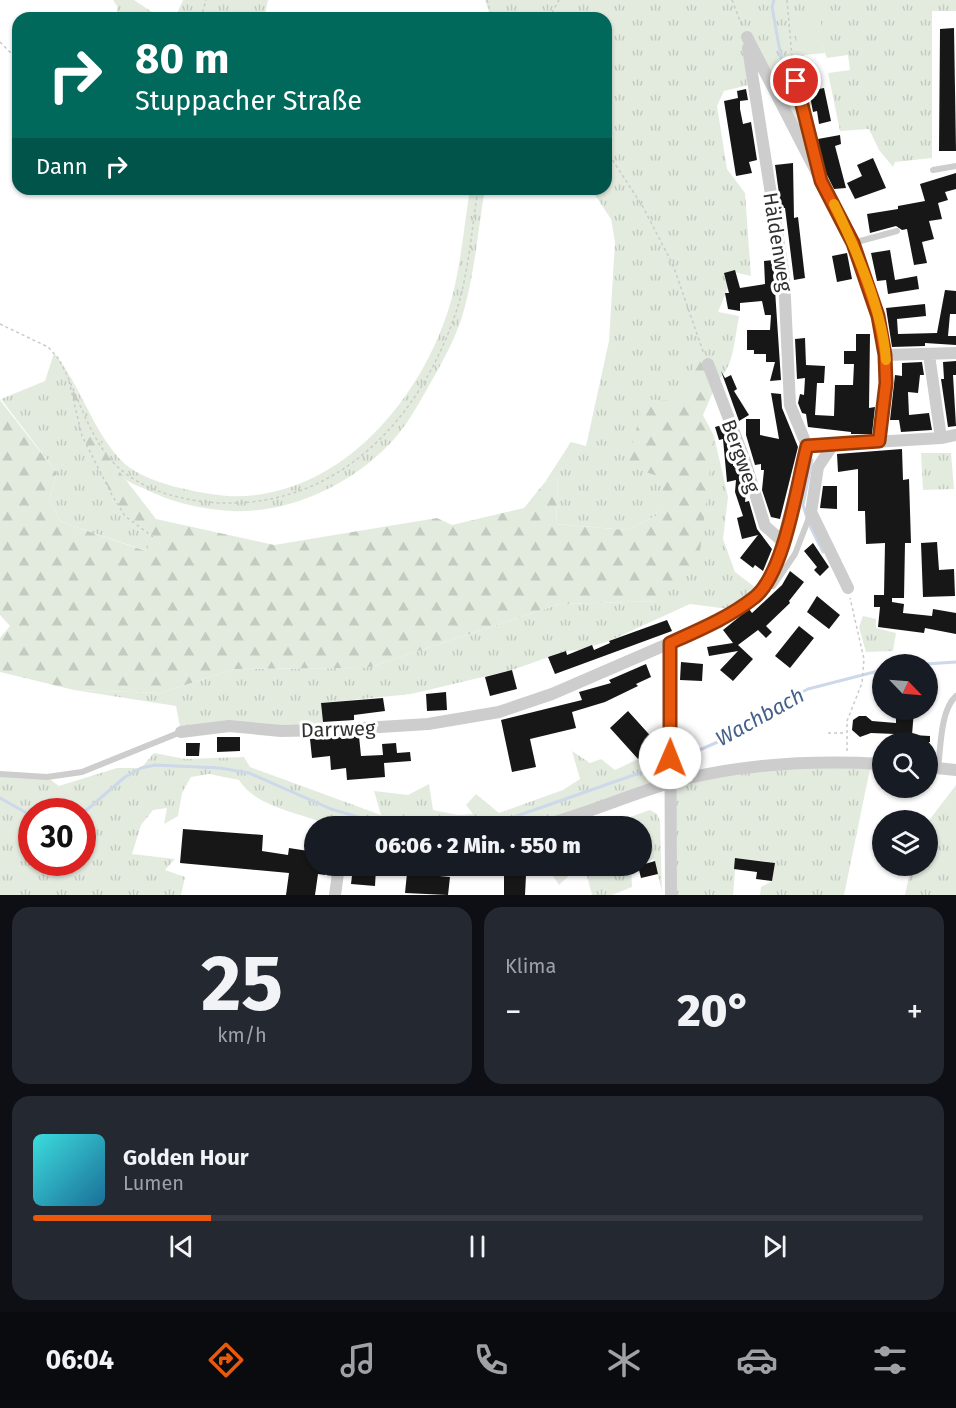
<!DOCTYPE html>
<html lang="de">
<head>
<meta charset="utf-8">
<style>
  :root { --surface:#171b24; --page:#242831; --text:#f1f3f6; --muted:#9ea1a6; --line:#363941; --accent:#ea580c }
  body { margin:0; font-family:"Fira Sans",sans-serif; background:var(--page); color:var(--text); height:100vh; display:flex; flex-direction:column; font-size:22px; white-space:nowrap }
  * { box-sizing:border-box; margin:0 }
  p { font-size:20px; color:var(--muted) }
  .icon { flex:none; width:33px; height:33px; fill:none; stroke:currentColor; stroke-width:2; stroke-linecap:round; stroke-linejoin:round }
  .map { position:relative; height:895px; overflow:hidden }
  .drawer { display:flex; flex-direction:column; gap:12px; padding:12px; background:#0d0f14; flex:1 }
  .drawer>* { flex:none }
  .hud { position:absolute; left:12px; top:12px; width:600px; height:183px; border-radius:18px; box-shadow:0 2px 4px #0004; background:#00695c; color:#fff; overflow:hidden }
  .needle { width:39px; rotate:115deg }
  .buttons { position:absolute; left:872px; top:654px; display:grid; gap:12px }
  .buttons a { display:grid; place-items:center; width:66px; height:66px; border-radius:50%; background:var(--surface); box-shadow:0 2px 4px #0004; font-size:30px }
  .speed { position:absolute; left:18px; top:798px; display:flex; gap:12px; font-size:30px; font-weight:700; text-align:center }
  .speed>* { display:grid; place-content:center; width:78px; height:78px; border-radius:50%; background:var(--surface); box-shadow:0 2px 4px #0004; line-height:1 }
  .speed .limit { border:9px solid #d22; background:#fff; color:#111 }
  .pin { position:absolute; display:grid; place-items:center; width:51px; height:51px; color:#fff; margin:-26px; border:3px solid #fff; border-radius:50%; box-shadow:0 2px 6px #0007 }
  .me { position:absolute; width:66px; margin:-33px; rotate:1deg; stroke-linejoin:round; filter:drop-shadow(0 0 4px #0008) }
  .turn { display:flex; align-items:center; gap:21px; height:126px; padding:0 24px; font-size:27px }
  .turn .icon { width:78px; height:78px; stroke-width:2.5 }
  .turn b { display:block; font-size:42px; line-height:51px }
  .then { display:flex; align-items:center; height:57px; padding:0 24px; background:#0003; gap:12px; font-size:22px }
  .big { font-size:45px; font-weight:800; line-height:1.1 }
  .drawer .tile { flex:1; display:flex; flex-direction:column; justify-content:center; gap:9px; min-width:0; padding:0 21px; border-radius:18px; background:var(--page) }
  .drawer .dial { align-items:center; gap:0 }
  .dial b { font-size:78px; line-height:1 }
  .song { display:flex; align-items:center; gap:18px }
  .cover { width:72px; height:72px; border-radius:9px; background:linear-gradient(135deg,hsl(180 70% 55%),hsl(200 70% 35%)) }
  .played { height:6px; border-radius:3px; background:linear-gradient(90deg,var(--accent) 20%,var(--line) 20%) }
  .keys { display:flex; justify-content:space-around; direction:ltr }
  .heat { display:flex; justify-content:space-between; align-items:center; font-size:33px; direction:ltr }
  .drawer .tiles { flex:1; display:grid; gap:12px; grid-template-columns:1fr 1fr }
  .tile:last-child { grid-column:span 2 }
  .trip { position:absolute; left:304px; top:816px; width:348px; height:60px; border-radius:30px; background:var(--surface); box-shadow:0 2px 4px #0004; font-weight:800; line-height:60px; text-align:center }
  .tabs { display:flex; height:96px; justify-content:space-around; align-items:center; background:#090b0e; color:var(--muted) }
  .tabs .icon { width:42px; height:42px }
  .tabs .on { color:var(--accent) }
  .tabs b { font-size:27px; color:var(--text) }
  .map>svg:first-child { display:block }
  .grass { fill:url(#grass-tufts); fill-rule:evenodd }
  .forest { fill:url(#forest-firs) }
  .garden { fill:#e3ebdf }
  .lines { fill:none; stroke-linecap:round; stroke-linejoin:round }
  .stream { stroke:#cdd8e9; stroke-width:3 }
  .building { fill:#171717 }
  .path { stroke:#cacaca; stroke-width:1.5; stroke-dasharray:3 3; stroke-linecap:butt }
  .lane { stroke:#cdcdcd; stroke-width:6 }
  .street { stroke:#cdcdcd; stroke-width:12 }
  .route-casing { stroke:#983908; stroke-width:15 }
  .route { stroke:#ea580c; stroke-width:10 }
  .slow { stroke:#f59e0b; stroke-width:10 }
  .labels { text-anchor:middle; stroke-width:6; stroke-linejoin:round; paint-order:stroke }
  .street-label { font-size:20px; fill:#303030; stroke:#fff }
  .water-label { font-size:21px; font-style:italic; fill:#44618b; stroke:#fff }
</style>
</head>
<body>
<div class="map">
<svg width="956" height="895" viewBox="0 0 956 895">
  <defs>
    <pattern id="grass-tufts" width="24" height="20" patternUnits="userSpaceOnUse" patternTransform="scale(1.5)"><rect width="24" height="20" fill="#e3ebdf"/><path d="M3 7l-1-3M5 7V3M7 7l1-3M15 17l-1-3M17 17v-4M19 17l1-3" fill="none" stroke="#c3cac0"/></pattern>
    <pattern id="forest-firs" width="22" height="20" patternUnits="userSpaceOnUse" patternTransform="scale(1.5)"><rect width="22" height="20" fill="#e3ebdf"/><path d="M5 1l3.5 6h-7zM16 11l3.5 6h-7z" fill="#c3cac0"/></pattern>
  </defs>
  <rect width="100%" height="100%" fill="#fff"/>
  <path class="grass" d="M113 0H134L161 18H117V6Z
    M183 0H268L264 18H175Z
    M485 0H956V11H932V158L895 162 893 167 879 150 869 129 840 131 828 73 850 70 848 55 827 58 821 43V16L798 51 804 55 806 75 796 82 811 147 748 40 753 84 724 91 717 106 727 169 745 193 751 276 730 271 728 288 718 312 739 316C730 369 733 376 685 403L656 516 627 530 556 524 558 478 545 482 571 442 586 446 609 341 615 242 611 219 591 189H606V18H491Z
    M470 189H485C478 229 475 271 464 310 458 333 446 355 435 375 423 396 411 419 396 437 357 482 292 514 231 511 200 509 173 503 145 489 138 486 130 483 125 479 97 452 88 412 70 380L82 436 112 495 125 516 153 537 147 551 61 522 49 500 57 473 1 399 45 381 54 353C81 385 94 436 125 464 146 483 200 494 228 496 338 501 423 399 451 301 461 265 464 226 470 189Z
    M714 436 728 497 723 539 735 572 760 591 736 610 690 604 609 641 579 650 566 651 512 670 411 694 321 703 323 724 181 732 176 706 74 690 160 693 235 669 367 668 560 604 659 601 709 469Z
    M921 453H951L954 489 923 490Z
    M863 616 876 619V628L896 633 893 651 866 652 859 627Z
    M572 751 590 763 601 759 615 770 638 759H658L663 785 540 826H332C302 813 256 808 239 780L209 774 191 777 182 793 178 816 164 824 167 808 153 810 141 825 132 854 175 859 165 870 185 877 181 895H0V774L47 777 59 786 117 768H141L154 753 185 759 244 757 250 767 381 815 374 791 408 795 429 784 433 810 458 815 473 814 466 805 476 794 499 813 563 790 580 779ZM32 812H82V862H32Z
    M871 764 844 895H760L761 887 772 881 775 863 736 858 733 895H671L670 783 736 769Z
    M956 785V895H905L911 866H927V823Z
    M650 810 657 814 660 821 662 892 654 859 642 864V826H604Z
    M511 866H531L532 868 573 872 559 885 553 876 515 875Z
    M595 866H631L632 887 612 895H592L587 876Z"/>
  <path class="forest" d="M699 339 716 385 703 415 714 436 699 560 659 601 560 604 367 668 235 669 160 693 74 690 0 672V638L10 626 0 615V400L57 473 49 500 61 522 146 551 153 537 125 516 112 495 82 436 68 376 109 458 156 519 274 545 437 518 452 525 524 508 545 482 558 478 556 524 627 530 656 516 664 478 627 466 644 399 685 402Z"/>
  <path class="garden" d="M807 11 821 16V43L825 53 804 55 798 52 795 27Z"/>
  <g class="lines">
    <path class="stream" d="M774 0 772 7 790 107
      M807 518 803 505 812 460
      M809 524 823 552
      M926 664 956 662
      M674 761 727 738 772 707 808 689 882 670
      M0 798 32 816
      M82 814 125 777 141 768 155 765 220 768 249 773 331 809 375 822 406 826
      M470 826 511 818 668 763"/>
  </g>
  <path class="building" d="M954 28 956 151H939L940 29Z
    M824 88 831 121 819 124 817 111 813 112 809 91Z
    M746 89 748 100 740 101V109L743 124 751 122 757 160 749 162 752 173 736 176 724 101 738 98 737 91Z
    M840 135 841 144 835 146 846 188 834 189 821 163 818 139Z
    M873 158 886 188 855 199 847 183 862 176 857 165Z
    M793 163 794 218 798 217 805 278 794 280 785 208H781L775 165Z
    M956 173V189L945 192 948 200 938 203 942 219 929 221 934 239 922 242 927 263 914 265 907 229 902 230 896 226 870 233 867 214 898 209V206L925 201 920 184Z
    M890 250 895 280 917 276 919 289 888 294 886 280 877 281 871 253Z
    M847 253 852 279 837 282 832 256Z
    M773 260 781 380 770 381 775 362H766V354H754V350H747V330H770L771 315H765L762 301 740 303V311L728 309 725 293H729L724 273 735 270 740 288 765 284 764 261Z
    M945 290 956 291V314H950L948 336H956V345L925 343V346L892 347 886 308 925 304 926 316 897 319 898 334 937 333Z
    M856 334H870L869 408 875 407 872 434H851V432L808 427 806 414 802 413 798 403 800 394 804 395 805 378 797 379 795 339 805 338 806 365 825 366 824 383H817L815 415 834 416 835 385H853L854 364H844V351H856Z
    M956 361V375H953L956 426 948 427 941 379H944L943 362Z
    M922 362 924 375H920L918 393 908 392 909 415 929 413 932 430 901 432 899 420H890L895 375 902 376V363Z
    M721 371 725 378 731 375 737 389 734 391 749 415 739 421Z
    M771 393 781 394 782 408 798 447 780 519 771 517 762 490 764 470H761V464L755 465 746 435V419H760V435L779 439Z
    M722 425 733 452V466L738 465 746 492 745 502 749 501 757 529 772 549 763 571 755 565 753 568 740 558 758 535 742 539 737 518 743 516 735 492 736 480 727 482 723 439 719 440 715 427Z
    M902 449 903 480 909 479 911 543H905L904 598H892V602L904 604 903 613 932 616 933 609 956 613V634L925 628 924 633 878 627 880 607H874V595H884L885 543 866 544 865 511H858V469L838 472 837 454Z
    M823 486H837V509L820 508Z
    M937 542 939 570 954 569 955 596 923 597 921 543Z
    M813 543 829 567 820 576 814 570 817 567 804 551Z
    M790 571 804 582 789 601 790 603 766 626 772 632 766 638 758 630 738 645 753 659 733 681 720 670 738 651 709 656 707 647 733 643 723 630 749 609 752 613 782 585Z
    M817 596 840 615 829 629 807 612Z
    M667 620 672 631 555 674 548 657 566 651 567 655 592 645 594 650 610 643 609 641Z
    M799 626 814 638 790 668 775 656Z
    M681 662 703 664 702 681 680 680Z
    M646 664 651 677 636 684 638 686 605 702 572 712 576 728 530 739 536 767 512 772 501 720 582 700 579 692 611 683 609 680Z
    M512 670 517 689 490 696 485 677Z
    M446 692 447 710 427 711 426 694Z
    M383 698 385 711 354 715V720L323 722 321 703Z
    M896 710H914L912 735 930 736V742H894L895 734 871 733 860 737 852 730 853 720 859 716H866L872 721 896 723Z
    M628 711 656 742 638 759 610 728Z
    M359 736 361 756 383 755 382 744 396 743 397 753 410 752 411 761 384 763 385 777 347 780 346 768 331 770 330 756 312 758 310 739Z
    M217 737H240V751L217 752Z
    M186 743H200L199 756H186Z
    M183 829 263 835 262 851 288 855 289 848 315 852V866H326L325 875 318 874 315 895H286L289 873 180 863Z
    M735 858 775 863 772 881 756 879 757 872 734 869Z
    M655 861 658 874 641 878 638 866Z
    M353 867 376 868 375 886 351 884Z
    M407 873 450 877 448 895 405 893Z
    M504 875H526L525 895H504Z"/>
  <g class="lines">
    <path class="path" d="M487 0 492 18
      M732 0 742 26
      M787 0 793 69
      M201 18 206 0
      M549 18 559 0
      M0 42 18 60
      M606 150 643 207 673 265 704 354
      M0 324 48 347 58 358C76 389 87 432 110 459 137 490 181 501 221 503 342 507 424 414 458 306 469 269 472 227 478 189
      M69 381 82 436 112 495 125 516 153 537
      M828 733H846
      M847 751V721L862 683 864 659 850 598"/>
    <path class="lane" d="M933 170 956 166
      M853 243 897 231
      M773 586 795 554 810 515
      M938 768C941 747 940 711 956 696
      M0 774 47 777 82 772 181 732"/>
    <path class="street" d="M747 37 853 243 877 316 885 355 887 383 879 441
      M748 48 784 277 790 405 807 446
      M796 81 813 154
      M885 355 956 353
      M929 355 941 438
      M708 364 745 461 765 526 783 542
      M807 446 941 438 956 435
      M832 446 818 467 811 512 848 588
      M670 643 671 895
      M181 732 229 726 281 731 331 730 428 724 499 712 552 694 670 643 720 620 760 591 776 567 807 446
      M927 767 956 770
      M540 826C584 815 626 796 669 783 738 764 811 760 882 764
      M335 895 339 866"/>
  </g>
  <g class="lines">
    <defs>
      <path id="route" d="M670 758V643C699 630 730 617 755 597 785 572 797 484 807 446L879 441 886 383 885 355 878 316 853 243 821 181 796 81"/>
    </defs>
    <use href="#route" class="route-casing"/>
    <use href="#route" class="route"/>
    <path class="slow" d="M834 204C856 249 883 310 886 360"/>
  </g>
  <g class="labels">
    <g class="street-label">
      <text transform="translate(778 242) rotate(81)" y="7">Häldenweg</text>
      <text transform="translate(741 456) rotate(70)" y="7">Bergweg</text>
      <text transform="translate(338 729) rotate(-2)" y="7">Darrweg</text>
    </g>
    <g class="water-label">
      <text transform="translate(760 717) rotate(-29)" y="7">Wachbach</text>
    </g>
  </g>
</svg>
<div class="buttons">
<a><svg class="needle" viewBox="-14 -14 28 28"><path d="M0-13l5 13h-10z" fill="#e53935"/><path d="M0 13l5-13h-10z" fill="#9ea1a6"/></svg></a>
<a><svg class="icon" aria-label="search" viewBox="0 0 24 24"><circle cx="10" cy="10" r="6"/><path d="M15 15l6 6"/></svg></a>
<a><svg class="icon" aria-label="layers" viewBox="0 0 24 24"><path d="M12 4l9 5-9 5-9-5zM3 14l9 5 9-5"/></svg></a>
</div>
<div class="speed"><div class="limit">30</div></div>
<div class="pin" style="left:796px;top:81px;background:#d93025"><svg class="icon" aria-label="arrive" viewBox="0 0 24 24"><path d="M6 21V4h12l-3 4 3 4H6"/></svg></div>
<svg class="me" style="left:670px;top:758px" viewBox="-20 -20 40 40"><circle r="19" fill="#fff"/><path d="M0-13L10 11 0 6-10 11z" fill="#ea580c"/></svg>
<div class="trip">06:06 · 2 Min. · 550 m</div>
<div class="hud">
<div class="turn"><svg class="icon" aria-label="right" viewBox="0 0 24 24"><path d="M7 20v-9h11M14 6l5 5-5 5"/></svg><div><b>80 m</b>Stuppacher Straße</div></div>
<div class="then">Dann<svg class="icon" aria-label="right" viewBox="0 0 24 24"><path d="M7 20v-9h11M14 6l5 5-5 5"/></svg></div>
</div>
</div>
<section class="drawer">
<div class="tiles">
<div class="tile dial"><b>25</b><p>km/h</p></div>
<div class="tile"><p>Klima</p>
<div class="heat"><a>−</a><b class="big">20°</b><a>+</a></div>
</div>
<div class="tile">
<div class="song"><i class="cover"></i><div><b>Golden Hour</b><p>Lumen</p></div></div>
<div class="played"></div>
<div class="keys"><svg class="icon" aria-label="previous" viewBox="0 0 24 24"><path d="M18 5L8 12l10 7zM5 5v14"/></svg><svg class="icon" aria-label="pause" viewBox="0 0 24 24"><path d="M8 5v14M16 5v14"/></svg><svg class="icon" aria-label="next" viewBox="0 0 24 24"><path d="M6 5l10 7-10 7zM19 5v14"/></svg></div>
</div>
</div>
</section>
<nav class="tabs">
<b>06:04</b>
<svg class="icon on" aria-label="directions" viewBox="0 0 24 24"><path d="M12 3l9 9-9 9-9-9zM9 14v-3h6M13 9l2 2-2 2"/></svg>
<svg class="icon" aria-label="music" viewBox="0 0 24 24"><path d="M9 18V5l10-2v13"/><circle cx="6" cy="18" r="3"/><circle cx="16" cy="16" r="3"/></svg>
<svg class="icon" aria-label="phone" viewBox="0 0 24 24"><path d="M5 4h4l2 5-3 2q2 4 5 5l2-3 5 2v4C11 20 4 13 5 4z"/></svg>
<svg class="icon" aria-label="climate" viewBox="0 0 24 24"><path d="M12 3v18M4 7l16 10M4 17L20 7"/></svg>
<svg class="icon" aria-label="car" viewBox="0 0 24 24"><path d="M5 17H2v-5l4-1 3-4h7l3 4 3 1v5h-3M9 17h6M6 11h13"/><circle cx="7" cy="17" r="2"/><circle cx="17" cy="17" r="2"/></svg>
<svg class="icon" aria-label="filters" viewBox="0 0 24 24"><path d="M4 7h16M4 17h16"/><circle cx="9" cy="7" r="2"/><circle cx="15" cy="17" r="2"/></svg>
</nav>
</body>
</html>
